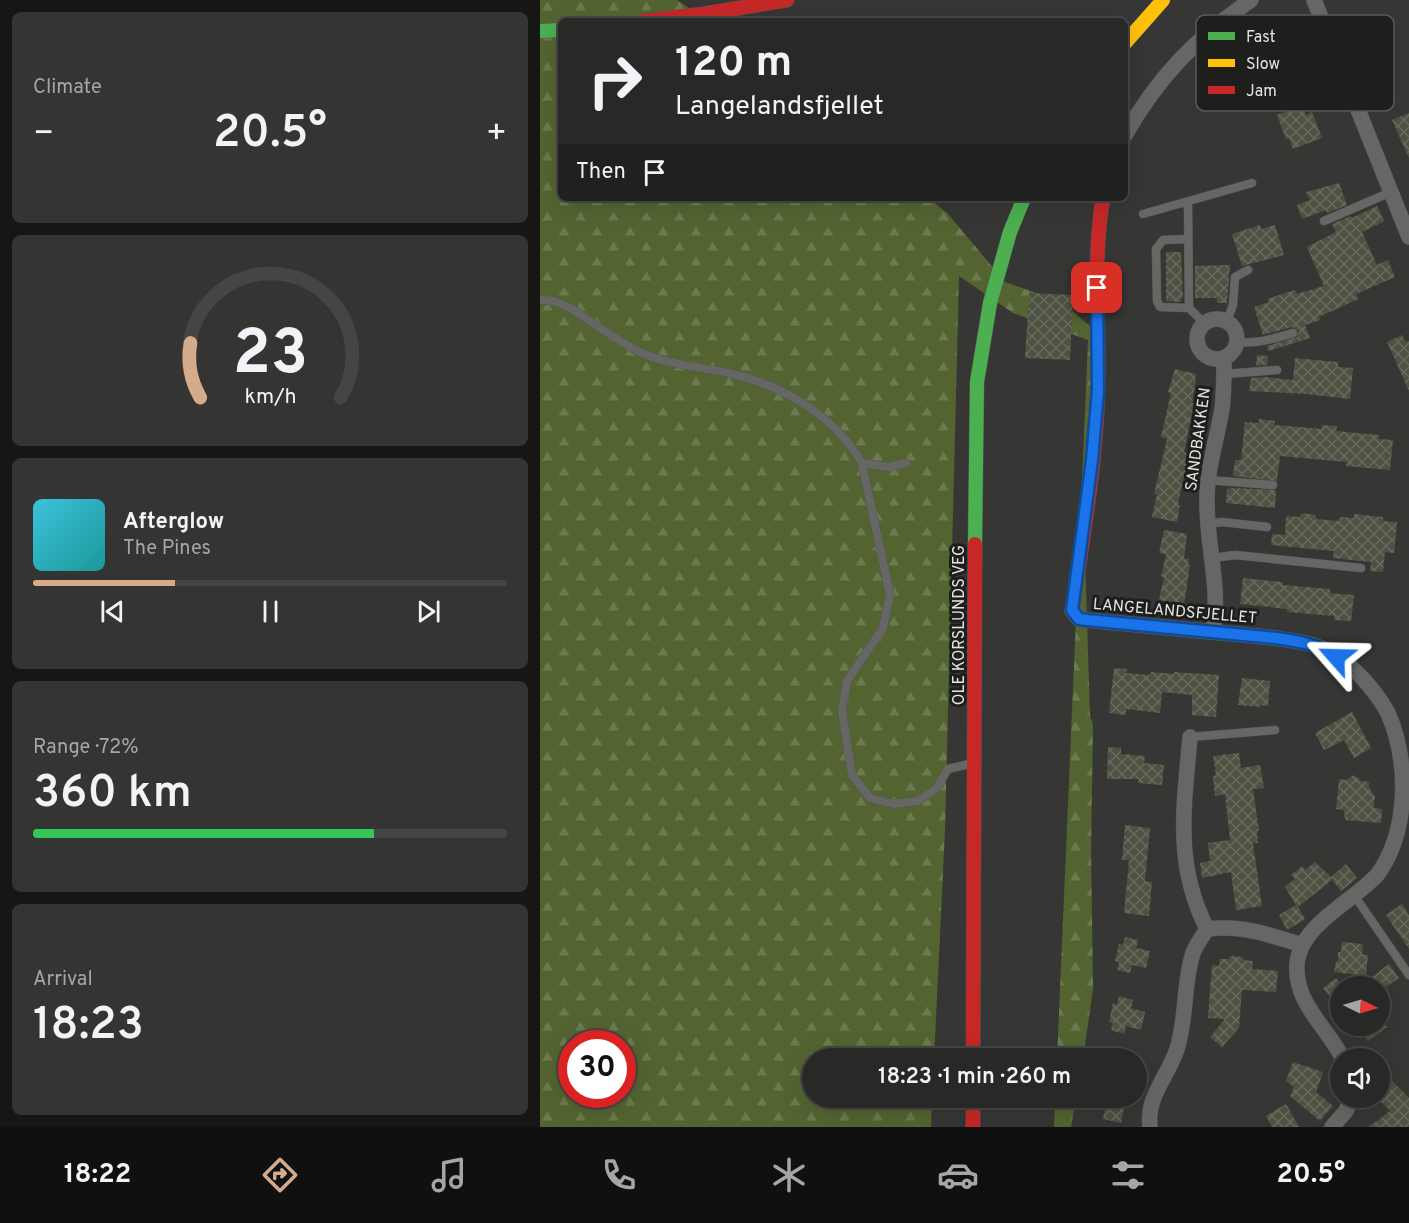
<!DOCTYPE html>
<html lang="en">
<head>
<meta charset="utf-8">
<style>
  :root { --surface:#282927; --page:#343533; --text:#f1f3f6; --muted:#a5a6a7; --line:#444544; --accent:#d6ab8b }
  body { margin:0; font-family:Overpass,sans-serif; background:var(--page); color:var(--text); height:100vh; display:flex; flex-direction:column; font-size:22px; white-space:nowrap }
  * { box-sizing:border-box; margin:0 }
  p { font-size:20px; color:var(--muted) }
  .icon { flex:none; width:33px; height:33px; fill:none; stroke:currentColor; stroke-width:2; stroke-linecap:round; stroke-linejoin:round }
  .map { position:relative; flex:1; overflow:hidden }
  .details { display:flex; flex-direction:column; gap:12px; padding:12px; background:#161715; width:540px }
  .details>* { flex:none }
  .hud { position:absolute; left:18px; top:18px; width:570px; height:183px; border-radius:9px; box-shadow:0 6px 24px #0002,0 0 0 2px var(--line); background:#282927; color:var(--text); overflow:hidden }
  .needle { width:39px; rotate:95deg }
  .buttons { position:absolute; left:790px; top:976px; display:grid; gap:12px }
  .buttons a { display:grid; place-items:center; width:60px; height:60px; border-radius:50%; background:var(--surface); box-shadow:0 6px 24px #0002,0 0 0 2px var(--line); font-size:30px }
  .speed { position:absolute; left:18px; top:1030px; display:flex; gap:12px; font-size:30px; font-weight:700; text-align:center }
  .speed>* { display:grid; place-content:center; width:78px; height:78px; border-radius:50%; background:var(--surface); box-shadow:0 6px 24px #0002,0 0 0 2px var(--line); line-height:1 }
  .speed .limit { border:9px solid #d22; background:#fff; color:#111 }
  .pin { position:absolute; display:grid; place-items:center; width:51px; height:51px; color:#fff; margin:-26px; border-radius:12px; box-shadow:0 3px 9px #0006 }
  .me { position:absolute; width:66px; margin:-33px; rotate:295deg; stroke-linejoin:round; filter:drop-shadow(0 0 4px #0008) }
  .turn { display:flex; align-items:center; gap:21px; height:126px; padding:0 18px; font-size:27px }
  .turn .icon { width:78px; height:78px; stroke-width:2.5 }
  .turn b { display:block; font-size:42px; line-height:51px }
  .then { display:flex; align-items:center; height:57px; padding:0 18px; background:#0003; gap:12px; font-size:22px }
  .big { font-size:45px; font-weight:600; line-height:1.1 }
  .details .widget { flex:1; display:flex; flex-direction:column; justify-content:center; gap:9px; min-width:0; padding:0 21px; border-radius:9px; background:var(--page) }
  .details .dial { align-items:center; gap:0 }
  .dial svg { height:156px; overflow:visible; fill:none; stroke:var(--line); stroke-width:7; stroke-linecap:round; text-anchor:middle }
  .dial text { fill:var(--text); stroke:none }
  .song { display:flex; align-items:center; gap:18px }
  .cover { width:72px; height:72px; border-radius:9px; background:linear-gradient(135deg,hsl(190 70% 55%),hsl(180 70% 35%)) }
  .played { height:6px; border-radius:3px; background:linear-gradient(90deg,var(--accent) 30%,var(--line) 30%) }
  .keys { display:flex; justify-content:space-around; direction:ltr }
  .heat { display:flex; justify-content:space-between; align-items:center; font-size:33px; direction:ltr }
  .charge { height:9px; border-radius:4px; background:linear-gradient(90deg,#34c759 72%,var(--line) 0) }
  .trip { position:absolute; left:262px; top:1048px; width:345px; height:60px; border-radius:30px; background:var(--surface); box-shadow:0 6px 24px #0002,0 0 0 2px var(--line); font-weight:600; line-height:60px; text-align:center }
  .menu { display:flex; height:96px; justify-content:space-around; align-items:center; background:#101010; color:var(--muted) }
  .menu .icon { width:42px; height:42px }
  .menu .on { color:var(--accent) }
  .menu b { font-size:27px; color:var(--text) }
  main { display:flex; flex:1; min-height:0 }
  .map>svg:first-child { display:block }
  .forest { fill:url(#forest-firs); fill-rule:evenodd }
  .building { fill:url(#building-cross-hatch) }
  .lines { fill:none; stroke-linecap:round; stroke-linejoin:round }
  .lane-casing { stroke:#555654; stroke-width:9 }
  .street-casing { stroke:#555654; stroke-width:16 }
  .fast-casing { stroke:#555654; stroke-width:15 }
  .slow-casing { stroke:#555654; stroke-width:15 }
  .jam-casing { stroke:#555654; stroke-width:15 }
  .lane { stroke:#666765; stroke-width:8 }
  .street { stroke:#666765; stroke-width:15 }
  .fast { stroke:#4caf50; stroke-width:14 }
  .slow { stroke:#ffc107; stroke-width:14 }
  .jam { stroke:#c62828; stroke-width:14 }
  .route-casing { stroke:#114b97; stroke-width:15 }
  .route { stroke:#1a73e8; stroke-width:10 }
  .labels { text-anchor:middle; stroke-width:6; stroke-linejoin:round; paint-order:stroke }
  .street-label { font-size:16px; fill:#e4e5e2; stroke:#1e1f1d }
  .key { fill:#1e1f1d; stroke:#595a58; stroke-width:1.5 }
  .key-label { font-size:16px; fill:#e4e5e2 }
</style>
</head>
<body>
<main>
<section class="details">
<div class="widget"><p>Climate</p>
<div class="heat"><a>−</a><b class="big">20.5°</b><a>+</a></div>
</div>
<div class="widget dial"><svg viewBox="0 0 100 80">
<path d="M14 69A42 42 0 1 1 86 69"/>
<path d="M14 69A42 42 0 0 1 9 41" stroke="#d6ab8b"/>
<text x="50" y="56" font-size="32" font-weight="700">23</text>
<text x="50" y="72" font-size="11">km/h</text>
</svg></div>
<div class="widget">
<div class="song"><i class="cover"></i><div><b>Afterglow</b><p>The Pines</p></div></div>
<div class="played"></div>
<div class="keys"><svg class="icon" aria-label="previous" viewBox="0 0 24 24"><path d="M18 5L8 12l10 7zM5 5v14"/></svg><svg class="icon" aria-label="pause" viewBox="0 0 24 24"><path d="M8 5v14M16 5v14"/></svg><svg class="icon" aria-label="next" viewBox="0 0 24 24"><path d="M6 5l10 7-10 7zM19 5v14"/></svg></div>
</div>
<div class="widget"><p>Range · 72%</p><b class="big">360 km</b><div class="charge"></div></div>
<div class="widget"><p>Arrival</p><b class="big">18:23</b></div>
</section>
<div class="map">
<svg width="869" height="1127" viewBox="0 0 869 1127">
  <defs>
    <pattern id="forest-firs" width="22" height="20" patternUnits="userSpaceOnUse" patternTransform="scale(1.5)"><rect width="22" height="20" fill="#536431"/><path d="M5 1l3.5 6h-7zM16 11l3.5 6h-7z" fill="#6c7a4f"/></pattern>
    <pattern id="building-cross-hatch" width="8" height="8" patternUnits="userSpaceOnUse" patternTransform="scale(1.5)"><rect width="8" height="8" fill="#4e5243"/><path d="M0 0l8 8M0 8l8-8" fill="none" stroke="#676b5e"/></pattern>
  </defs>
  <rect width="100%" height="100%" fill="#363734"/>
  <path class="forest" d="M0 0H137L149 8 182 21H21V198H389L408 214 465 282 522 302 559 334 544 523 550 715 553 725 551 849 553 989 543 1059H517L548 340 473 313 419 276 405 830 394 1059H273V1098H392L391 1127H0ZM32 1044H82V1095H32Z
    M515 1098H536L531 1127H514Z"/>
  <path class="building" d="M762 105 766 115 772 112 782 138 753 149 749 138 746 139 737 115Z
    M869 113V158L852 120Z
    M799 183 807 205 787 213 786 210 762 219 757 205 770 200 766 192Z
    M837 206 844 221 822 232 837 265 848 260 855 277 816 294 818 299 779 317 780 320 765 325 770 338 728 351 727 346 757 337 759 331 752 327 723 335 714 307 729 302 727 299 755 290 757 294 784 286 767 247 796 232 792 224 811 216 812 218Z
    M720 225 721 229 735 225 744 255 702 266 692 234Z
    M626 252H641L643 298H641V302L626 301Z
    M690 265 687 303H677V298H655V266Z
    M489 293 533 295 530 360 485 358Z
    M862 335 866 342 869 341V391L847 342Z
    M717 355 728 356 727 365 716 366Z
    M755 358 798 362V367L813 368 810 399 767 394 709 391 711 378 726 377 753 380Z
    M635 369 656 374 655 380H656L652 403H654L644 452 647 453 645 459 648 460 639 499 638 505H640L637 522 612 517 617 494H614L627 439 621 437 631 393 628 392Z
    M719 419 735 421 734 425 749 426 781 429 782 425 797 426 796 431 839 435V439L853 440 850 470 806 466 807 462 740 456 737 481 693 476 695 460H701L705 422 719 423Z
    M692 488 736 490 735 508 686 503 687 489Z
    M761 513 776 515V519L799 521 800 517 814 518V514L843 517V521L857 522 854 553 845 552 843 572 830 571 831 562 793 558 794 551 731 545 732 534 745 535 746 516 760 517Z
    M624 530 647 534 644 558 649 559 648 565H650L644 605 619 600 624 577H621L626 554 619 553Z
    M703 578 743 582V585L790 589V593L814 595 811 621 794 620V616L747 612 748 609 700 604Z
    M574 668 587 669 586 673 610 675 611 672 634 674V672L679 675 676 717 652 715V695L622 692 620 713 586 709V715L569 713Z
    M702 678 730 681 728 706 720 705V707L698 705Z
    M812 712 831 748 814 758 804 740 784 750 775 733Z
    M568 747 581 748V754L605 756 604 763 624 765 622 785 598 783 599 779H567Z
    M699 753 701 768 720 765 724 788 713 789 719 831H717L718 843H713L722 906 696 910 691 872 662 878 660 863 670 861 668 843 690 840 685 794 675 796 673 776 676 775 673 756Z
    M814 775 821 781 829 782V788L835 796 834 808 842 809 841 823 805 820 804 810 796 809 799 779 806 780Z
    M585 825 610 828 605 881 612 882 609 916 584 913 589 860H582Z
    M775 862 791 877 806 864 817 878 801 891 792 880 758 907 765 919 747 930 739 915 756 905 745 887 755 879 751 875 762 866 765 870Z
    M862 904 869 915V949L846 915Z
    M585 937 598 940 596 948 610 951 606 968 592 965 590 973 577 970 579 962 575 961 579 944 583 945Z
    M802 942 823 944 822 954 828 955 826 976 794 972 796 961H798V952H801Z
    M690 956 703 957V960L713 961 712 969 738 971 736 992 702 990 699 1028 682 1047 670 1037 685 1019 668 1018 672 965 679 966 680 959H690Z
    M849 964 859 978 842 990 832 977Z
    M796 978 801 984V996L794 1002 783 988Z
    M579 996 593 1000 591 1008 605 1012 601 1030 586 1026 584 1034 571 1030 573 1023 569 1022 573 1003 577 1005Z
    M817 1026H848L828 1041Z
    M753 1062 783 1072 776 1092 793 1106 780 1121 750 1096 754 1087 746 1081Z
    M840 1069 869 1098V1127H829L850 1111 837 1098H840Z
    M567 1098H586L581 1123 563 1119Z
    M746 1104 759 1127H732L726 1116Z"/>
  <g class="lines">
    <defs>
      <path id="lane" d="M648 202 649 308 664 323
        M603 214 712 183
        M784 221 851 192
        M647 239 623 240 616 249 617 301 620 307 649 308
        M0 300C22 299 36 312 53 323 69 334 87 346 104 354 131 365 161 367 189 373 242 385 294 415 322 463L350 595 343 628 307 681 302 710 312 775 330 798 353 804 378 801 396 789 408 769 433 763
        M687 321 693 305 695 277 708 270
        M697 342C717 344 733 339 753 333
        M684 374 737 370
        M322 463 348 467 366 463
        M668 480 733 485
        M667 524 682 522 727 527
        M673 558 695 555 821 568
        M650 737 735 730
        M814 895 869 975"/>
      <path id="street" d="M774 0 869 237
        M585 135C618 77 656 38 711 0
        M657 339a20 20 0 1 1 40 0a20 20 0 1 1-40 0Z
        M532 610 539 619 547 620 736 638C752 641 769 642 784 649 810 661 834 688 848 713 869 762 869 830 838 874 814 901 761 924 757 963 754 1004 787 1026 803 1059
        M673 632C681 586 666 545 667 499 667 468 677 439 682 409 684 392 684 375 684 358
        M667 929C706 925 725 934 762 945
        M610 1127C606 1096 628 1077 637 1049 647 1018 643 984 653 953 656 945 662 937 667 929 634 864 644 807 650 737
        M792 1127 806 1111 811 1098"/>
      <path id="fast" d="M0 31 21 30
        M435 544 437 382 450 303 470 232 484 198"/>
      <path id="slow" d="M585 43 623 0"/>
      <path id="jam" d="M104 21 163 14 247 0
        M532 610C543 537 556 463 558 389 560 325 552 262 563 198
        M433 1059 435 544
        M433 1098V1127"/>
    </defs>
    <use href="#lane" class="lane-casing"/>
    <use href="#street" class="street-casing"/>
    <use href="#fast" class="fast-casing"/>
    <use href="#slow" class="slow-casing"/>
    <use href="#jam" class="jam-casing"/>
    <use href="#lane" class="lane"/>
    <use href="#street" class="street"/>
    <use href="#fast" class="fast"/>
    <use href="#slow" class="slow"/>
    <use href="#jam" class="jam"/>
  </g>
  <g class="lines">
    <defs>
      <path id="route" d="M557 288 558 390 552 460 532 610 539 619 547 620 736 638C757 641 778 644 796 657"/>
    </defs>
    <use href="#route" class="route-casing"/>
    <use href="#route" class="route"/>
  </g>
  <g class="labels">
    <g class="street-label">
      <text transform="translate(657 439) rotate(-82)" y="6">SANDBAKKEN</text>
      <text transform="translate(635 610) rotate(5)" y="6">LANGELANDSFJELLET</text>
      <text transform="translate(418 625) rotate(-90)" y="6">OLE KORSLUNDS VEG</text>
    </g>
  </g>
  <rect x="656" y="15" width="198" height="96" rx="9" class="key"/>
  <rect x="668" y="32" width="27" height="8" fill="#4caf50"/>
  <rect x="668" y="59" width="27" height="8" fill="#ffc107"/>
  <rect x="668" y="86" width="27" height="8" fill="#c62828"/>
  <g class="key-label">
    <text x="706" y="42">Fast</text>
    <text x="706" y="69">Slow</text>
    <text x="706" y="96">Jam</text>
  </g>
</svg>
<div class="buttons">
<a><svg class="needle" viewBox="-14 -14 28 28"><path d="M0-13l5 13h-10z" fill="#e53935"/><path d="M0 13l5-13h-10z" fill="#a5a6a7"/></svg></a>
<a><svg class="icon" aria-label="sound" viewBox="0 0 24 24"><path d="M4 9h4l5-4v14l-5-4H4zM17 9q2 3 0 6"/></svg></a>
</div>
<div class="speed"><div class="limit">30</div></div>
<div class="pin" style="left:557px;top:288px;background:#d93025"><svg class="icon" aria-label="arrive" viewBox="0 0 24 24"><path d="M6 21V4h12l-3 4 3 4H6"/></svg></div>
<svg class="me" style="left:796px;top:657px" viewBox="-20 -20 40 40"><path d="M0-17L14 15 0 8-14 15z" fill="#1a73e8" stroke="#fff" stroke-width="4"/></svg>
<div class="trip">18:23 · 1 min · 260 m</div>
<div class="hud">
<div class="turn"><svg class="icon" aria-label="right" viewBox="0 0 24 24"><path d="M7 20v-9h11M14 6l5 5-5 5"/></svg><div><b>120 m</b>Langelandsfjellet</div></div>
<div class="then">Then<svg class="icon" aria-label="arrive" viewBox="0 0 24 24"><path d="M6 21V4h12l-3 4 3 4H6"/></svg></div>
</div>
</div>
</main>
<nav class="menu">
<b>18:22</b>
<svg class="icon on" aria-label="directions" viewBox="0 0 24 24"><path d="M12 3l9 9-9 9-9-9zM9 14v-3h6M13 9l2 2-2 2"/></svg>
<svg class="icon" aria-label="music" viewBox="0 0 24 24"><path d="M9 18V5l10-2v13"/><circle cx="6" cy="18" r="3"/><circle cx="16" cy="16" r="3"/></svg>
<svg class="icon" aria-label="phone" viewBox="0 0 24 24"><path d="M5 4h4l2 5-3 2q2 4 5 5l2-3 5 2v4C11 20 4 13 5 4z"/></svg>
<svg class="icon" aria-label="climate" viewBox="0 0 24 24"><path d="M12 3v18M4 7l16 10M4 17L20 7"/></svg>
<svg class="icon" aria-label="car" viewBox="0 0 24 24"><path d="M5 17H2v-5l4-1 3-4h7l3 4 3 1v5h-3M9 17h6M6 11h13"/><circle cx="7" cy="17" r="2"/><circle cx="17" cy="17" r="2"/></svg>
<svg class="icon" aria-label="filters" viewBox="0 0 24 24"><path d="M4 7h16M4 17h16"/><circle cx="9" cy="7" r="2"/><circle cx="15" cy="17" r="2"/></svg>
<b>20.5°</b>
</nav>
</body>
</html>
